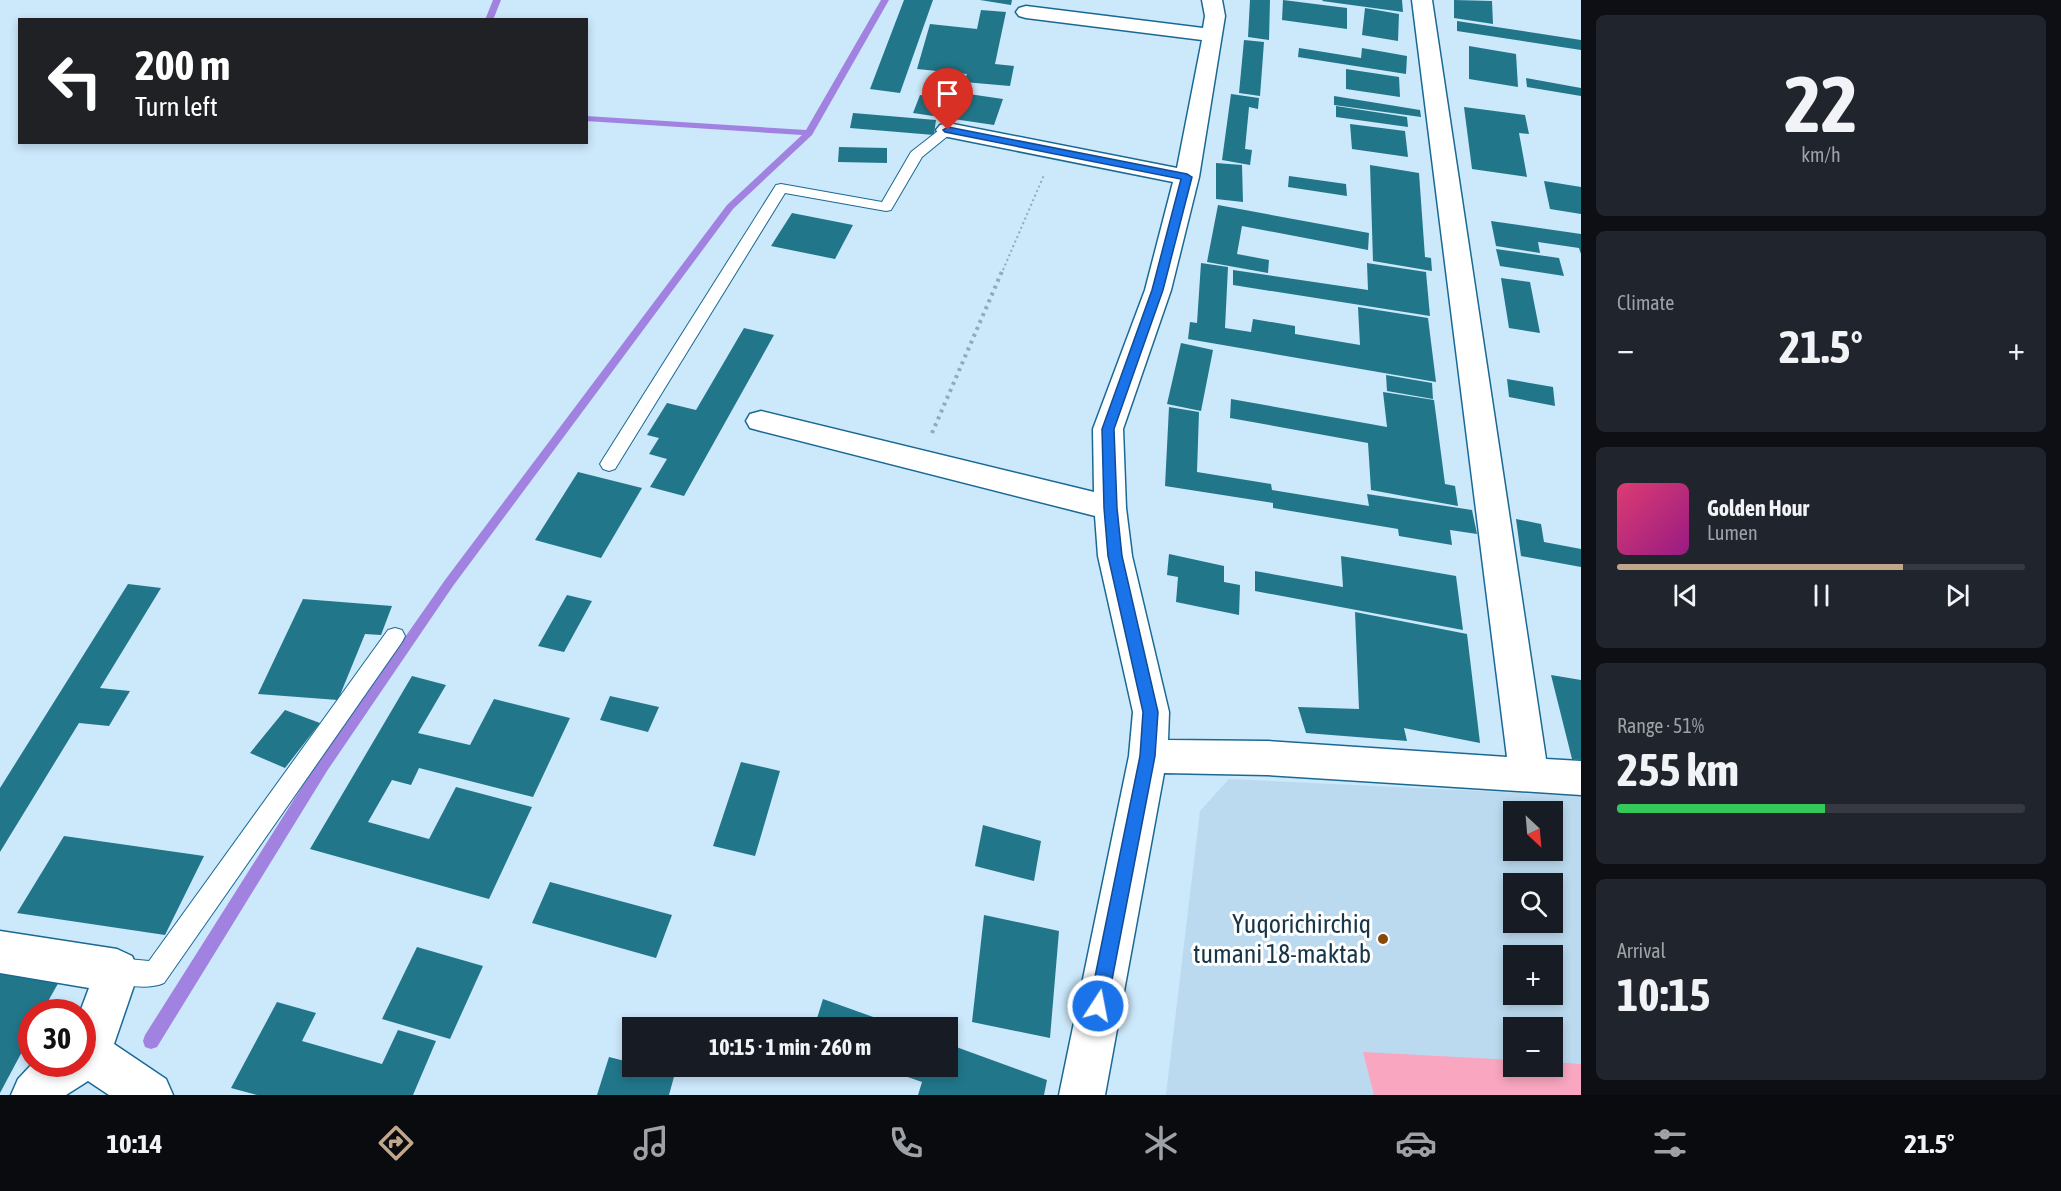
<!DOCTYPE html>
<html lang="en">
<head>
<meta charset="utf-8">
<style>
  :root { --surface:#171b24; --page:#20242c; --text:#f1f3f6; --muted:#9ea1a6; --line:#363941; --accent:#c1a68b }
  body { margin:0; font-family:"Asap Condensed",sans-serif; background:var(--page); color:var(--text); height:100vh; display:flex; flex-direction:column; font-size:22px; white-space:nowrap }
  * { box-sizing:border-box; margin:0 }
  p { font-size:20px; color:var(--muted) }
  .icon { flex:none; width:33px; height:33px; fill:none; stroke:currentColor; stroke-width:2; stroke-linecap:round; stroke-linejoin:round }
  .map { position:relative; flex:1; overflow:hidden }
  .sheet { display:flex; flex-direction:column; gap:15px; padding:15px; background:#0d0f14; width:480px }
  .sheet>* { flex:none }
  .guide { position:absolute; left:18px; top:18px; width:570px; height:126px; border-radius:0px; box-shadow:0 3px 9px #0003; background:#202124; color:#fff; overflow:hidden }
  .needle { width:39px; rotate:154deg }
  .buttons { position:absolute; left:1503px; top:801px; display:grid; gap:12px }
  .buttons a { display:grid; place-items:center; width:60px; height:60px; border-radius:0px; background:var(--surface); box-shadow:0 3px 9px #0003; font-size:30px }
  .speed { position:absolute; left:18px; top:999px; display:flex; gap:12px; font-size:30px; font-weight:700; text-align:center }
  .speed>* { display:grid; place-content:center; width:78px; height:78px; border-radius:50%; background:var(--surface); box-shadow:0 3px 9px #0003; line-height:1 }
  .speed .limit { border:9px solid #d22; background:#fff; color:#111 }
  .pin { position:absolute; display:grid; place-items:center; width:51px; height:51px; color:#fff; margin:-62px -26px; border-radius:50% 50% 50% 0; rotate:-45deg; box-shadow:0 0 6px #0007 }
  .pin .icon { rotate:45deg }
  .me { position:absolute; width:66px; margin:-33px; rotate:11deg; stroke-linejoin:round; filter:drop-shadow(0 0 4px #0008) }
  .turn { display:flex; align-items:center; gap:21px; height:126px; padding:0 18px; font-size:27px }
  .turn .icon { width:78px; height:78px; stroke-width:2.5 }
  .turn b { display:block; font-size:42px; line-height:51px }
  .big { font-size:45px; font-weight:700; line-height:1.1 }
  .sheet .card { flex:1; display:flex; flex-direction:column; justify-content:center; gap:9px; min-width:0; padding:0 21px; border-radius:9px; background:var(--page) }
  .sheet .dial { align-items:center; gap:0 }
  .dial b { font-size:78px; line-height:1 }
  .song { display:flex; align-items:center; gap:18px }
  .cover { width:72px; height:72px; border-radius:9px; background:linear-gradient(135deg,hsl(340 70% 55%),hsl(310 70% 35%)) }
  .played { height:6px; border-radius:3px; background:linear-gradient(90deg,var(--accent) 70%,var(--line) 70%) }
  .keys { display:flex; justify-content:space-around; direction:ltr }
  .heat { display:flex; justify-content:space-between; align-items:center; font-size:33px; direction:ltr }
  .charge { height:9px; border-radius:4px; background:linear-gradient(90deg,#34c759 51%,var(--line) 0) }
  .trip { position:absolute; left:622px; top:1017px; width:336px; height:60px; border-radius:0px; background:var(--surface); box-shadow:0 3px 9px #0003; font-weight:700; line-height:60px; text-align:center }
  .tabs { display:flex; height:96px; justify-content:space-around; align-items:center; background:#090b0e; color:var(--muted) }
  .tabs .icon { width:42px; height:42px }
  .tabs .active { color:var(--accent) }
  .tabs b { font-size:27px; color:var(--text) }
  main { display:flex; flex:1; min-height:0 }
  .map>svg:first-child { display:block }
  .built { fill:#bbdaef; fill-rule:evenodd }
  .green { fill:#f9a6c1 }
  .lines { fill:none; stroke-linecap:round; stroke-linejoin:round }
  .stream { fill:#a182e0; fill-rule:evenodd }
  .building { fill:#22768a }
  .service-casing { stroke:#1a6994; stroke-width:2 }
  .minor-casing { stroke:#1a6994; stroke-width:3 }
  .path-far1 { stroke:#8eabbe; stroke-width:2; stroke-dasharray:2 3; stroke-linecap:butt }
  .path { stroke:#8eabbe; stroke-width:4; stroke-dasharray:3 4.5; stroke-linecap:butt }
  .service { fill:#fff; fill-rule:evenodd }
  .minor { fill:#fff; fill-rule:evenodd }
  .route { fill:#1a73e8; stroke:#114b97; stroke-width:1.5 }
  .poi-dot { fill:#874909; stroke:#fff; stroke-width:2 }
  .labels { text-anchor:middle; stroke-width:6; stroke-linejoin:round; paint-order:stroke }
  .near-poi-label { font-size:26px; fill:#173649; stroke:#fff; text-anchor:end }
</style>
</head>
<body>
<main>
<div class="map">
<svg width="1581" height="1095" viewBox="0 0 1581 1095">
  <rect width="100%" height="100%" fill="#cce8fb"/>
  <path class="built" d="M1229 779 1581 796V1095H1166L1200 811ZM1514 812H1552V850H1514ZM1514 884H1552V922H1514ZM1514 956H1552V994H1514ZM1514 1028H1552V1066H1514Z"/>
  <path class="green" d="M1363 1052 1513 1060 1514 1066H1552L1553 1062 1581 1064V1095H1374Z"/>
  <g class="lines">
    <path class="stream" d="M493 0H501L493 20H485Z
      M881 0H889L812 135 733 209 453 586 327 771 157 1047 151 1049 145 1047 143 1041 145 1035 317 763 445 580 727 205 802 135 586 121V116L806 130Z"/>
  </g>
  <path class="building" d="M904 0H933L900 93 870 89Z
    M980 0H1012L1011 5Z
    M1250 0H1270L1269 40 1248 37Z
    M1283 0 1347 8V29L1282 20Z
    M1323 0H1402L1403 12 1322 1Z
    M1454 0 1492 1 1493 24 1454 18Z
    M1365 8 1399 14 1398 41 1362 35Z
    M981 10 1006 12 995 64 1014 66 1010 86 964 82 967 74 917 69 930 24 977 29Z
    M1457 21 1581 40V50L1457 31Z
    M1244 40 1264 42 1260 96 1239 93Z
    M1469 46 1516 54 1518 87 1469 79Z
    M1299 48 1361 58 1362 48 1407 56 1406 74 1298 57Z
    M1346 69 1399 77 1400 97 1346 89Z
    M1526 78 1581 88V96L1527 87Z
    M962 93 1003 99 994 125 913 113 920 95 959 100Z
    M1231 94 1259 98 1258 109 1249 107 1245 149 1252 150 1250 165 1222 160Z
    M1334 96 1420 110 1421 117 1334 105Z
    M1336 106 1407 117 1408 127 1336 117Z
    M1464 107 1525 115 1529 134 1519 133 1527 177 1472 169Z
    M853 113 936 120 934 135 850 128Z
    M1350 124 1405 131 1408 157 1352 149Z
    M839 147 887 148V163L838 162Z
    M1216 163 1242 165 1243 202 1216 199Z
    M1370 165 1419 173 1425 257 1431 258 1432 271 1373 261Z
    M1289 176 1346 184 1347 196 1288 187Z
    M1544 181 1581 187V214L1550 209Z
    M1218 205 1369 233 1368 250 1242 226 1237 254 1269 260 1268 273 1207 262Z
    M792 213 853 225 835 259 771 246Z
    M1491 221 1581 234V254L1579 248 1538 242 1540 253 1496 246Z
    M1496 249 1559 258 1564 276 1500 266Z
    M1201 263 1228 267 1225 328 1251 332 1253 319 1295 326V334L1360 345 1358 307 1428 318 1436 382 1188 339 1190 322 1197 323Z
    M1367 263 1426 272 1430 316 1233 285V270L1368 290Z
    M1501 278 1530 282 1540 333 1509 328Z
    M744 328 774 335 684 496 650 487 667 459 649 454 659 438 647 435 667 403 696 410Z
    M1181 343 1213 350 1201 411 1167 404Z
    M1386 375 1432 383 1433 399 1387 391Z
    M1507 379 1553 387 1555 406 1509 397Z
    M1383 392 1434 400 1445 484 1455 486 1458 506 1371 490 1368 443 1230 418 1231 399 1387 427Z
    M1169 407 1199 412 1197 472 1271 484 1272 490 1369 506 1367 494 1472 510 1477 534 1450 530 1452 545 1399 536 1398 529 1273 508V503L1165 486Z
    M578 472 642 488 601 558 535 540Z
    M1516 519 1541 524 1544 542 1581 549V567L1521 556Z
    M1169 554 1224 566V582L1240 585 1239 615 1176 602 1178 577 1167 575Z
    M1341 556 1456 576 1463 630 1255 591V571L1343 587Z
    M128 584 161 588 100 688 130 691 109 726 79 723 0 852V788Z
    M567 595 592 601 564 652 538 646Z
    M303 599 392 606 381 635 365 634 338 700 258 694Z
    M1355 612 1467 634 1480 743 1404 728 1407 741 1306 733 1298 707 1359 709Z
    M1551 675 1581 680V760L1572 759Z
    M412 676 446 685 418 733 470 745 494 699 570 718 533 797 419 768 411 785 392 780 368 822 429 839 456 787 532 807 489 899 310 849Z
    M610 696 659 707 648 732 600 720Z
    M285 710 320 723 285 768 250 753Z
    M741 762 780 771 755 856 713 846Z
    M983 825 1041 841 1034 881 975 866Z
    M64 836 204 856 165 935 17 913Z
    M550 882 672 915 656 958 532 923Z
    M984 915 1059 931 1050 1038 972 1022Z
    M417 947 483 966 450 1039 382 1019Z
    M0 972 60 980 42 1012H32V1033L0 1093Z
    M823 999 901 1027V1028H814Z
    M277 1002 316 1013 302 1041 382 1064 398 1030 436 1041 413 1095H257L231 1088Z
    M948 1044 1047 1080 1044 1095H918L922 1082 879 1067 948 1066Z
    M609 1057 633 1063V1066H649L675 1073 669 1095H597Z"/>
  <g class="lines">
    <defs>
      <path id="service" d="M948 126 955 130 922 157 891 210 886 211 785 193 615 469 609 471 603 469 600 464 603 459 776 185 781 184 882 202 911 152 943 127Z
        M395 628 402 630 405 636 402 642 164 983C148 990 124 986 108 980L104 971 108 962 117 958 149 961 388 630Z"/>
      <path id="minor" d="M1202 0H1222L1225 16 1199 177 1171 290 1123 429 1126 508 1132 556 1169 712 1168 740 1267 741 1507 757 1412 0H1432L1546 759 1581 761V795L1267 775 1164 773 1105 1095H1059L1129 756 1133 712 1098 556 1095 516 761 431 750 428 746 421 750 414 761 411 1094 492 1093 429 1145 290 1173 182 948 137 940 135 936 130 940 125 948 123 1177 168 1202 40 1026 18 1019 16 1016 12 1019 8 1026 6 1203 28 1205 16Z
        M0 931 117 949 132 956 139 971 114 1044 166 1079 173 1095H109L88 1081 66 1095H11L18 1079 32 1064H82V1012H80L89 988 0 973Z"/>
    </defs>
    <use href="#service" class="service-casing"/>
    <use href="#minor" class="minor-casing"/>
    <path class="path-far1" d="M1003 270 1044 175"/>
    <path class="path" d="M932 433 1003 269"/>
    <use href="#service" class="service"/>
    <use href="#minor" class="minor"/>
  </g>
  <path class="route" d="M948 127 1187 174 1192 177 1163 290 1114 429 1117 508 1122 556 1158 712 1155 756 1107 1006 1104 1012 1098 1015 1091 1012 1089 1006 1140 756 1143 712 1108 556 1104 508 1102 429 1152 290 1181 179 945 132 943 130Z"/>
  <circle class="poi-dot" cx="1383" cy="939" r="6"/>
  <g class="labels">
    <g class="near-poi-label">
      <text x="1371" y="933">Yuqorichirchiq<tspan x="1371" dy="30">tumani 18-maktab</tspan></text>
    </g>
  </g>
</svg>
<div class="buttons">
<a><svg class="needle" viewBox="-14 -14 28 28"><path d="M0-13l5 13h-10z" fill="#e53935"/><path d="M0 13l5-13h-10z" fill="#9ea1a6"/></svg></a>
<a><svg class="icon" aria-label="search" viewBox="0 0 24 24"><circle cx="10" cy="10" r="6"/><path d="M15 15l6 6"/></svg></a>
<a>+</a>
<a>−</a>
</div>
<div class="speed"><div class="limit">30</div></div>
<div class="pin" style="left:948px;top:130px;background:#d93025"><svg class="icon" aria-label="arrive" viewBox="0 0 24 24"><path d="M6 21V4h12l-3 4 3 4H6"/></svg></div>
<svg class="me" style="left:1098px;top:1006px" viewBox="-20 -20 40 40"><circle r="17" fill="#1a73e8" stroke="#fff" stroke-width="3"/><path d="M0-11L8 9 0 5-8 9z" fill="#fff"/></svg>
<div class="trip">10:15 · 1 min · 260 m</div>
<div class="guide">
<div class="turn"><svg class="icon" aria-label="left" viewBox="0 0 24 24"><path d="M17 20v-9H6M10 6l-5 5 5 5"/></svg><div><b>200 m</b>Turn left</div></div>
</div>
</div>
<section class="sheet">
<div class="card dial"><b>22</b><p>km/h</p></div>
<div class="card"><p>Climate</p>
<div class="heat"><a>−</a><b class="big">21.5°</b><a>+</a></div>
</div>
<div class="card">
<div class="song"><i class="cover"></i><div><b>Golden Hour</b><p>Lumen</p></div></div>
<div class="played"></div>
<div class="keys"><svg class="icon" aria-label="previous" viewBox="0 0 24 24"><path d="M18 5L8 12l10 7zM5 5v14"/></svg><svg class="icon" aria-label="pause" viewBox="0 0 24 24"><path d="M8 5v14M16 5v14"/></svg><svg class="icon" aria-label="next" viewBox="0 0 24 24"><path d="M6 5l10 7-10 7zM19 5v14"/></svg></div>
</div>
<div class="card"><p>Range · 51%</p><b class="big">255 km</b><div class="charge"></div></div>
<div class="card"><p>Arrival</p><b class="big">10:15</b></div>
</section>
</main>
<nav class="tabs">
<b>10:14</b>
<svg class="icon active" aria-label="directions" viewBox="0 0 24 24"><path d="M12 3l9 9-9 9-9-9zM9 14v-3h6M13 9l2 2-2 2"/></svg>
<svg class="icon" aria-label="music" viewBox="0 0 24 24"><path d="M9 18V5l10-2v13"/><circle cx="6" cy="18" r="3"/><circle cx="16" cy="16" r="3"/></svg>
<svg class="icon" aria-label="phone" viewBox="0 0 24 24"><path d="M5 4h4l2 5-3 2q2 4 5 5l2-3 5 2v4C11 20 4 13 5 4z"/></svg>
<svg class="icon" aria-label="climate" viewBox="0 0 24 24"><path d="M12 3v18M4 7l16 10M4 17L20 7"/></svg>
<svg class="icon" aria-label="car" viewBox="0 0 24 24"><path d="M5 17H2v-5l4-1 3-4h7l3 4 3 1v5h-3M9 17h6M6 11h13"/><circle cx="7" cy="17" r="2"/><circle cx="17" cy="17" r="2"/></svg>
<svg class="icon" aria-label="filters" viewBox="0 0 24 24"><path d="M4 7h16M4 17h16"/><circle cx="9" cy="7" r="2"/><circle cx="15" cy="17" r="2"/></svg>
<b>21.5°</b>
</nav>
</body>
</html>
